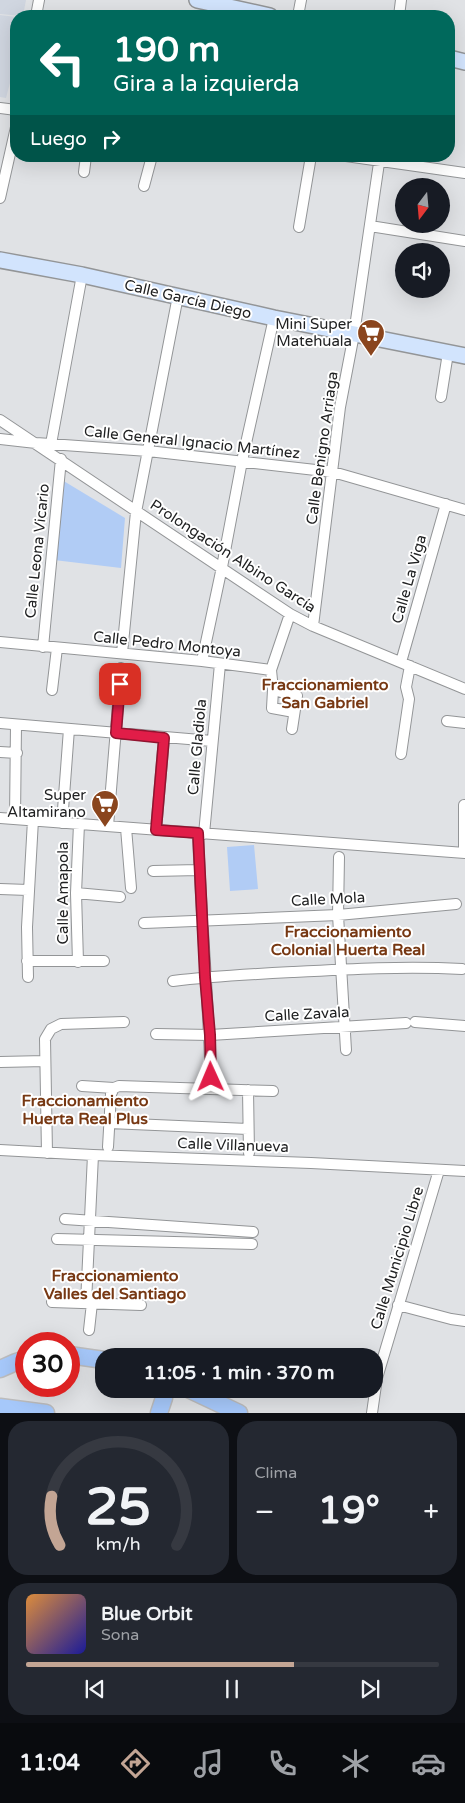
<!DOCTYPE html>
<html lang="es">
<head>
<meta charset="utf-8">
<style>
  :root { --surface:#171b24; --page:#242831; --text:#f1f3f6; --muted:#9ea1a6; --line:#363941; --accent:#c3a594 }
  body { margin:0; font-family:"Varela Round",sans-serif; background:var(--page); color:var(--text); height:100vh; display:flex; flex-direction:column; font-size:19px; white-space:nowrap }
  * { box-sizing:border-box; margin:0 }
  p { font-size:16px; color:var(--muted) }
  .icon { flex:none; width:28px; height:28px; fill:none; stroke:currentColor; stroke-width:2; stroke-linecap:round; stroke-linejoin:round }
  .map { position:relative; height:1413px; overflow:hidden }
  .panel { display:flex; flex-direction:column; gap:8px; padding:8px; background:#0d0f14; flex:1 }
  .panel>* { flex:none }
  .guide { position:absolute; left:10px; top:10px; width:445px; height:152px; border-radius:20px; box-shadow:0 5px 20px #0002; background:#00695c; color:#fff; overflow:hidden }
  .needle { width:32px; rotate:196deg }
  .buttons { position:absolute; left:395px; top:178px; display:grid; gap:10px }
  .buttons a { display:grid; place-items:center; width:55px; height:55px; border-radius:50%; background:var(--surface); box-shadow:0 5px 20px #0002; font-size:25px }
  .speed { position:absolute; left:15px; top:1332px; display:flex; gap:10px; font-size:25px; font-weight:700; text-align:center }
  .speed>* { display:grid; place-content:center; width:65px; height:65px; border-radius:50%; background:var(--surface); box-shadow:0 5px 20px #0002; line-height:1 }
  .speed .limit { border:8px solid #d22; background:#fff; color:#111 }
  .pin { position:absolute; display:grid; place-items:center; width:42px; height:42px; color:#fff; margin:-21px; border-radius:10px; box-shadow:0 2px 8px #0006 }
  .me { position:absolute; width:55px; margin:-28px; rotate:359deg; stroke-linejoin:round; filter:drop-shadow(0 0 4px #0008) }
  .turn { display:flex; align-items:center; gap:18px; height:105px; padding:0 20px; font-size:22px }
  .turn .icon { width:65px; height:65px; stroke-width:2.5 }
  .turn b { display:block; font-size:35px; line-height:42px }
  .then { display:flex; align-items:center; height:48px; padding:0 20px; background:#0003; gap:10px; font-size:19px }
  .big { font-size:38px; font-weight:800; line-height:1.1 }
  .panel .tile { flex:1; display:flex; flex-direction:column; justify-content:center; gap:8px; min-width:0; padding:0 18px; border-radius:20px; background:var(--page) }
  .panel .dial { align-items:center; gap:0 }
  .dial svg { height:130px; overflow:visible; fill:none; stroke:var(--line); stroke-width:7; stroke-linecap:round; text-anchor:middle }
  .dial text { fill:var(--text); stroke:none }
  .song { display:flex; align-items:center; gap:15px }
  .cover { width:60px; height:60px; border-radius:8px; background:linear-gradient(135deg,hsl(30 70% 55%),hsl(240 70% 35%)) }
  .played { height:5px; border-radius:2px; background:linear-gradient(90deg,var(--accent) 65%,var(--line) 65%) }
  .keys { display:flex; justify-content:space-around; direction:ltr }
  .heat { display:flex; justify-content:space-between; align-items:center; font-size:28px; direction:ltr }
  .panel .tiles { flex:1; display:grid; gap:8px; grid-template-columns:1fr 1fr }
  .tile:last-child { grid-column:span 2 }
  .trip { position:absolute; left:95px; top:1348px; width:288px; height:50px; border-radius:20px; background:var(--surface); box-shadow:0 5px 20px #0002; font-weight:800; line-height:50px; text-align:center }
  .tabs { display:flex; height:80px; justify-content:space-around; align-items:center; background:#090b0e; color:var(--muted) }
  .tabs .icon { width:35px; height:35px }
  .tabs .on { color:var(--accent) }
  .tabs b { font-size:22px; color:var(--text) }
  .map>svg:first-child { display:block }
  .built { fill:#d0d6e0 }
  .green { fill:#b1ccf5 }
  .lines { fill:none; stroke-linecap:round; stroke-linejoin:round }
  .street-casing { stroke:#939597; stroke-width:12 }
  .secondary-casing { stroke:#939597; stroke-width:18 }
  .primary-casing { stroke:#bcbcbd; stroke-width:19 }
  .street { stroke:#fff; stroke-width:10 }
  .secondary { stroke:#d2e4fd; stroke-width:15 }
  .primary { stroke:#a6c8fa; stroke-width:16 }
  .route-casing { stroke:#92132f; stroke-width:12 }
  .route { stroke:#e11d48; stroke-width:9 }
  .labels { text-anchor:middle; stroke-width:4; stroke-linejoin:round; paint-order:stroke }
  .street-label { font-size:15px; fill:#202122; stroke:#fff }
  .poi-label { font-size:15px; fill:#202122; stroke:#fff; text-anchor:end }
  .neighbourhood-label { font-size:16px; font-weight:bold; fill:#773813; stroke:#fff }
</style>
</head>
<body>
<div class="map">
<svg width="465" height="1413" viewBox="0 0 465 1413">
  <rect width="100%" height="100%" fill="#e0e2e5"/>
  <path class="built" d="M0 0H26L23 16 0 14Z
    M0 15 16 17V60L6 98 0 97Z"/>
  <path class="green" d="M62 480 125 518 121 568 54 560Z
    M254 845 258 889 230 891 227 847Z"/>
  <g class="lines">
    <defs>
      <path id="street" d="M36 16 39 0
        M298 16 301 0
        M399 16 401 0
        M0 108 16 110
        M346 156 465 173
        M84 172 86 156
        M144 186 152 156
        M0 198 16 127
        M370 226 465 241
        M299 227 311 156
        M441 397 448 353
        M0 420 290 614 313 626 465 689
        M0 439 36 443 148 451 333 472 465 510
        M51 444 82 275
        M290 614 271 670 273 690 272 708 294 712
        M313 626 340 407 354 334 380 156
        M0 642 202 661 271 670
        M43 647 61 459
        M122 653 136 512 178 296
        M202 661 222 567 242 461 274 318
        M401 662 446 504
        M52 690 57 648
        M273 690 297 696 292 729
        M447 721 465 723
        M0 723 212 741
        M0 752 17 753
        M401 754 409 699 406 687 410 666
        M464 805V853
        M0 818 465 853
        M15 819 16 725
        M62 823 69 729
        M108 826 121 668
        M126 828 131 888
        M156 830 164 738
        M198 833C201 919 209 1004 211 1089
        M204 834 220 664
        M339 857 338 915 346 1050
        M153 871 199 870
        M0 889 28 890
        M76 893 120 897
        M144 923 338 915 456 904
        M27 961H104
        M78 962 76 893 79 824
        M28 977 27 927 33 820
        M173 981C213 976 254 974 294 972 350 969 406 966 462 969
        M415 1022 465 1026
        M156 1034 210 1035 406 1023
        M0 1062 45 1061
        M82 1086 114 1088 119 1086 273 1091
        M248 1090 249 1153
        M109 1123 248 1129
        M108 1147 111 1094 114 1088
        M0 1150 93 1155 311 1163 465 1171
        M47 1153 45 1039 51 1029 61 1024 124 1022
        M65 1219 253 1232
        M57 1239 252 1244
        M52 1302 141 1305
        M86 1303 93 1155
        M398 1305 451 1319 465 1321
        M89 1330 92 1303
        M372 1413 377 1378 439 1170"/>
      <path id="secondary" d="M197 0 270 16
        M449 58 465 62
        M0 260 82 275 274 318 465 356"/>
      <path id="primary" d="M69 1355 104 1360
        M0 1369 16 1362 26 1359
        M188 1389 239 1413
        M0 1407 46 1413
        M159 1413 164 1398V1389"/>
    </defs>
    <use href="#street" class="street-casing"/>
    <use href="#secondary" class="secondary-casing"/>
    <use href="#primary" class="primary-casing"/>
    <use href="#street" class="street"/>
    <use href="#secondary" class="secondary"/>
    <use href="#primary" class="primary"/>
  </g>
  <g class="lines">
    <defs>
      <path id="route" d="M120 684 116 733 164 738 156 830 198 833 205 977 210 1035 211 1077"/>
    </defs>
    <use href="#route" class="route-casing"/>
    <use href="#route" class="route"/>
  </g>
  <defs>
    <symbol id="supermarket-pin" viewBox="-11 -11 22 30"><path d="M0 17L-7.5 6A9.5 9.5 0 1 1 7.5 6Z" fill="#8a451d" stroke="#fff"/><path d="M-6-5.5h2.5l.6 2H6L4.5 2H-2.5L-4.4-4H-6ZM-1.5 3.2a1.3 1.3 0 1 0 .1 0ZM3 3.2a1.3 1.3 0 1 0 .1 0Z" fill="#fff"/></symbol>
  </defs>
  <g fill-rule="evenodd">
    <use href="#supermarket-pin" x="355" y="317" width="32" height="43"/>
    <use href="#supermarket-pin" x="89" y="788" width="32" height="43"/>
  </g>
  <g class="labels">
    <g class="street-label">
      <text transform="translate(188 299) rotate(13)" y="5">Calle García Diego</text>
      <text transform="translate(192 442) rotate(6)" y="5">Calle General Ignacio Martínez</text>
      <text transform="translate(322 448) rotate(-82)" y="5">Calle Benigno Arriaga</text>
      <text transform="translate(37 551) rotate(-84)" y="5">Calle Leona Vicario</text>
      <text transform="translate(233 556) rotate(33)" y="5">Prolongación Albino García</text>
      <text transform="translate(409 579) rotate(-74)" y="5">Calle La Viga</text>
      <text transform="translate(167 644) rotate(6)" y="5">Calle Pedro Montoya</text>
      <text transform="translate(197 747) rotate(-85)" y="5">Calle Gladiola</text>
      <text transform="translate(63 893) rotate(-90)" y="5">Calle Amapola</text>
      <text transform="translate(328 899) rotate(-3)" y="5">Calle Mola</text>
      <text transform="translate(307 1014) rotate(-3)" y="5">Calle Zavala</text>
      <text transform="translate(233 1145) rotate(2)" y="5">Calle Villanueva</text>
      <text transform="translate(397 1258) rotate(-73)" y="5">Calle Municipio Libre</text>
    </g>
    <g class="poi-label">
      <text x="352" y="329">Mini Super<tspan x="352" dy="17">Matehuala</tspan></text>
      <text x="86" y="800">Super<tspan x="86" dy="17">Altamirano</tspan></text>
    </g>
    <g class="neighbourhood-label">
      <text x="325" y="690">Fraccionamiento<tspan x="325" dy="18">San Gabriel</tspan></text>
      <text x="348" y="937">Fraccionamiento<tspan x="348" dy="18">Colonial Huerta Real</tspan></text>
      <text x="85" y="1106">Fraccionamiento<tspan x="85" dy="18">Huerta Real Plus</tspan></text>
      <text x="115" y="1281">Fraccionamiento<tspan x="115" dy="18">Valles del Santiago</tspan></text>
    </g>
  </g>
</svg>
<div class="buttons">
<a><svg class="needle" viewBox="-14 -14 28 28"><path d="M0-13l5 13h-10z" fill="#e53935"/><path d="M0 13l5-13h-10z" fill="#9ea1a6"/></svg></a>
<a><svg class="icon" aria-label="sound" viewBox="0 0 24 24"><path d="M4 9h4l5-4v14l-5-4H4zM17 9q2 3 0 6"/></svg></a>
</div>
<div class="speed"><div class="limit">30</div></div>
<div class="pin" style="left:120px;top:684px;background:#d93025"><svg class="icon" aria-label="arrive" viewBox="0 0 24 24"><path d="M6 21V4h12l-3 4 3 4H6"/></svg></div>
<svg class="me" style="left:211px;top:1077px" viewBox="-20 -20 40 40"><path d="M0-17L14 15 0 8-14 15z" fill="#e11d48" stroke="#fff" stroke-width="4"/></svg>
<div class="trip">11:05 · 1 min · 370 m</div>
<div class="guide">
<div class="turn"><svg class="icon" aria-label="left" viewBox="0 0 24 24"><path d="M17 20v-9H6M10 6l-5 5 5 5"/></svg><div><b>190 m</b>Gira a la izquierda</div></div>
<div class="then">Luego<svg class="icon" aria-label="right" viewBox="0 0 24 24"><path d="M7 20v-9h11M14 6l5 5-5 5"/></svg></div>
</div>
</div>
<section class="panel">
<div class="tiles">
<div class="tile dial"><svg viewBox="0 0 100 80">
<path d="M14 69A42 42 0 1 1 86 69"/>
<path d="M14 69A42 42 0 0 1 9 39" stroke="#c3a594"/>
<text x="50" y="56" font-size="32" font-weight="700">25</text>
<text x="50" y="72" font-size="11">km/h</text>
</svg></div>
<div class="tile"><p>Clima</p>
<div class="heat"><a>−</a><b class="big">19°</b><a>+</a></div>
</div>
<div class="tile">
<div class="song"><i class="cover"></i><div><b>Blue Orbit</b><p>Sona</p></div></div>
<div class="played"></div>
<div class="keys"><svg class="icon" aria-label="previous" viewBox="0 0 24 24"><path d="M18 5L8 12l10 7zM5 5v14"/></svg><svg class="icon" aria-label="pause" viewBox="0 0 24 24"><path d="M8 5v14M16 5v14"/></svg><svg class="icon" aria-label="next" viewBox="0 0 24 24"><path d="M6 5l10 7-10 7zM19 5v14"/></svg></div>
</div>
</div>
</section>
<nav class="tabs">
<b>11:04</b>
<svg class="icon on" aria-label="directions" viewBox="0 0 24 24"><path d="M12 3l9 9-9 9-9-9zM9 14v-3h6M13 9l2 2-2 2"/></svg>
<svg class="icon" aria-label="music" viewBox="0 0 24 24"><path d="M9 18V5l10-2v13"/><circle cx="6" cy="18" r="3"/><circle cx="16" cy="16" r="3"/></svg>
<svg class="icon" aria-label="phone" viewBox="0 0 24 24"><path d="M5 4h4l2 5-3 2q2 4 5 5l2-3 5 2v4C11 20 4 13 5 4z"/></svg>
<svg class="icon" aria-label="climate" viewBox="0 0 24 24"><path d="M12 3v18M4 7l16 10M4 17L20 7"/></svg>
<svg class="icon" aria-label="car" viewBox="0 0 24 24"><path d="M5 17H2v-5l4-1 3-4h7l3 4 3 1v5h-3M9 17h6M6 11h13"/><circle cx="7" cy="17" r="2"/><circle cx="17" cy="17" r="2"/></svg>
</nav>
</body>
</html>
